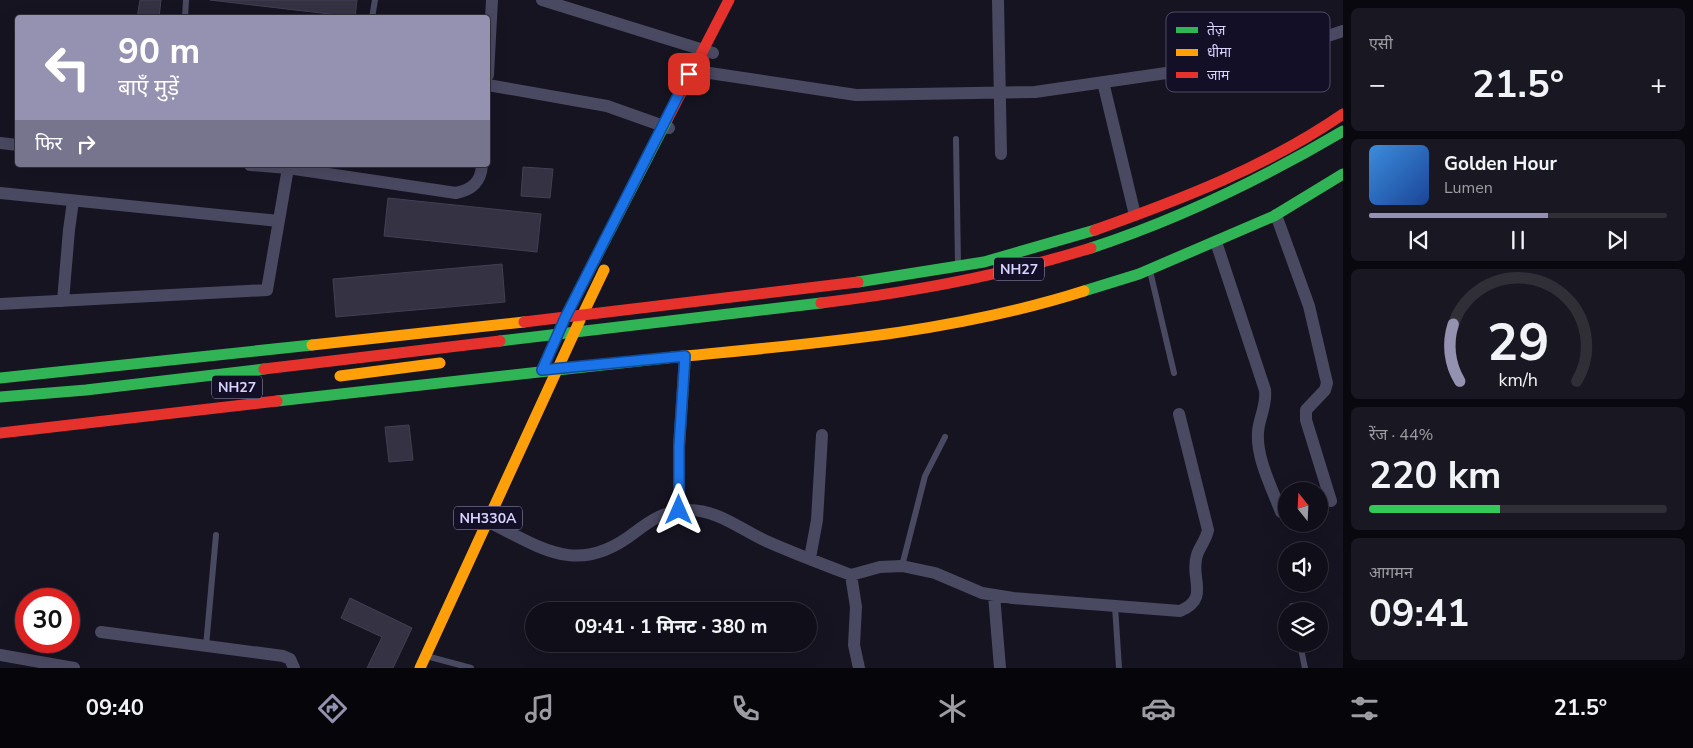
<!DOCTYPE html>
<html lang="hi">
<head>
<meta charset="utf-8">
<style>
  :root { --surface:#100f19; --page:#191822; --text:#f1f3f6; --muted:#9c9ca2; --line:#302f38; --accent:#9591b1 }
  body { margin:0; font-family:"Nunito Sans","Noto Sans Devanagari",sans-serif; background:var(--page); color:var(--text); height:100vh; display:flex; flex-direction:column; font-size:19px; white-space:nowrap }
  * { box-sizing:border-box; margin:0 }
  p { font-size:16px; color:var(--muted) }
  .icon { flex:none; width:28px; height:28px; fill:none; stroke:currentColor; stroke-width:2; stroke-linecap:round; stroke-linejoin:round }
  .map { position:relative; flex:1; overflow:hidden }
  .drawer { display:flex; flex-direction:column; gap:8px; padding:8px; background:#09080e; width:350px }
  .drawer>* { flex:none }
  .hud { position:absolute; left:15px; top:15px; width:475px; height:152px; border-radius:5px; box-shadow:0 5px 20px #0002,0 0 0 1px var(--line); background:#9591b1; color:#fff; overflow:hidden }
  .needle { width:32px; rotate:342deg }
  .fabs { position:absolute; left:1278px; top:482px; display:grid; gap:10px }
  .fabs a { display:grid; place-items:center; width:50px; height:50px; border-radius:50%; background:var(--surface); box-shadow:0 5px 20px #0002,0 0 0 1px var(--line); font-size:25px }
  .speed { position:absolute; left:15px; top:588px; display:flex; gap:10px; font-size:25px; font-weight:700; text-align:center }
  .speed>* { display:grid; place-content:center; width:65px; height:65px; border-radius:50%; background:var(--surface); box-shadow:0 5px 20px #0002,0 0 0 1px var(--line); line-height:1 }
  .speed .limit { border:8px solid #d22; background:#fff; color:#111 }
  .pin { position:absolute; display:grid; place-items:center; width:42px; height:42px; color:#fff; margin:-21px; border-radius:10px; box-shadow:0 2px 8px #0006 }
  .me { position:absolute; width:55px; margin:-28px; rotate:0deg; stroke-linejoin:round; filter:drop-shadow(0 0 4px #0008) }
  .turn { display:flex; align-items:center; gap:18px; height:105px; padding:0 20px; font-size:22px }
  .turn .icon { width:65px; height:65px; stroke-width:2.5 }
  .turn b { display:block; font-size:35px; line-height:42px }
  .then { display:flex; align-items:center; height:48px; padding:0 20px; background:#0003; gap:10px; font-size:19px }
  .big { font-size:38px; font-weight:700; line-height:1.1 }
  .drawer .widget { flex:1; display:flex; flex-direction:column; justify-content:center; gap:8px; min-width:0; padding:0 18px; border-radius:8px; background:var(--page) }
  .drawer .dial { align-items:center; gap:0 }
  .dial svg { height:130px; overflow:visible; fill:none; stroke:var(--line); stroke-width:7; stroke-linecap:round; text-anchor:middle }
  .dial text { fill:var(--text); stroke:none }
  .song { display:flex; align-items:center; gap:15px }
  .cover { width:60px; height:60px; border-radius:8px; background:linear-gradient(135deg,hsl(210 70% 55%),hsl(220 70% 35%)) }
  .played { height:5px; border-radius:2px; background:linear-gradient(90deg,var(--accent) 60%,var(--line) 60%) }
  .keys { display:flex; justify-content:space-around; direction:ltr }
  .heat { display:flex; justify-content:space-between; align-items:center; font-size:28px; direction:ltr }
  .charge { height:8px; border-radius:4px; background:linear-gradient(90deg,#34c759 44%,var(--line) 0) }
  .trip { position:absolute; left:525px; top:602px; width:292px; height:50px; border-radius:25px; background:var(--surface); box-shadow:0 5px 20px #0002,0 0 0 1px var(--line); font-weight:700; line-height:50px; text-align:center }
  .tab-bar { display:flex; height:80px; justify-content:space-around; align-items:center; background:#06060a; color:var(--muted) }
  .tab-bar .icon { width:35px; height:35px }
  .tab-bar .selected { color:var(--accent) }
  .tab-bar b { font-size:22px; color:var(--text) }
  main { display:flex; flex:1; min-height:0 }
  .map>svg:first-child { display:block }
  .building { fill:#343243; stroke:#433f54 }
  .lines { fill:none; stroke-linecap:round; stroke-linejoin:round }
  .lane { stroke:#4a4962; stroke-width:6 }
  .street { stroke:#4a4962; stroke-width:12 }
  .fast { stroke:#30b455; stroke-width:11 }
  .slow { stroke:#ff9f0a; stroke-width:11 }
  .jam { stroke:#e5322d; stroke-width:11 }
  .route-casing { stroke:#114b97; stroke-width:12 }
  .route { stroke:#1a73e8; stroke-width:9 }
  .labels { text-anchor:middle; stroke-width:5; stroke-linejoin:round; paint-order:stroke }
  .shield { fill:#130f26; stroke:#9e99be; stroke-width:1 }
  .shield-label { font-size:14px; font-weight:bold; fill:#d9d4ff }
  .key { fill:#130f26; stroke:#4e4a67; stroke-width:1 }
  .key-label { font-size:14px; fill:#d9d4ff }
</style>
</head>
<body>
<main>
<div class="map">
<svg width="1343" height="668" viewBox="0 0 1343 668">
  <rect width="100%" height="100%" fill="#161421"/>
  <path class="building" d="M140 0H161L159 18H137Z
    M210 0H357L355 17Z
    M523 167 553 169 550 198 521 196Z
    M388 198 541 214 537 252 384 236Z
    M502 264 505 302 336 317 333 279Z
    M409 425 413 460 389 462 385 427Z
    M350 598 412 628 393 668H367L382 637 341 618Z"/>
  <g class="lines">
    <path class="lane" d="M185 18 186 0
      M372 18 375 0
      M956 139 958 265
      M1150 271 1174 373
      M902 566 925 476 945 437
      M1115 606 1119 668
      M1292 606 1293 611
      M1300 644 1305 668
      M206 646 216 535
      M430 657 471 668"/>
    <path class="street" d="M542 0 713 53
      M998 0 1001 154
      M703 72 856 95 1035 92 1256 60 1343 31
      M488 75 492 0
      M1103 82 1135 215
      M488 85 607 106 669 128
      M0 143 18 145
      M250 165 288 168 456 193C472 190 481 182 482 165
      M0 193 279 221
      M1276 215 1309 306 1327 383 1325 390 1306 410V420L1331 501
      M1216 242 1265 390C1267 406 1259 417 1258 432 1256 458 1272 488 1281 512
      M63 301 69 230 73 201
      M0 304 267 290 288 168
      M679 510V447L685 356
      M487 521C542 548 577 577 634 533 651 520 666 510 689 510 718 510 740 529 766 541 793 553 822 564 851 575L856 607 854 645 859 668
      M810 558 817 520 822 435
      M851 575 880 567 902 566 935 573 982 593 1013 598 1180 611C1211 598 1189 578 1197 555 1200 546 1206 540 1208 530L1179 414
      M994 595 1000 668
      M101 632 283 656 290 659 294 668
      M0 655 74 668"/>
    <path class="fast" d="M1091 248C1179 219 1262 179 1343 131
      M858 282 984 262 1095 230
      M1084 291 1139 274 1274 216 1343 174
      M565 318 667 120
      M500 341 821 303
      M0 378 312 345
      M0 397 86 390 264 369
      M277 401 666 358"/>
    <path class="slow" d="M582 316 604 270
      M312 345 524 322
      M666 358C807 344 949 334 1084 291
      M340 376 440 363
      M420 668 580 320"/>
    <path class="jam" d="M667 120 729 0
      M1095 230C1182 199 1266 167 1343 114
      M821 303C914 292 1001 276 1091 248
      M524 322 858 282
      M264 369 500 341
      M0 433 277 401"/>
  </g>
  <g class="lines">
    <defs>
      <path id="route" d="M679 510V447L685 356 542 370 565 318 689 74"/>
    </defs>
    <use href="#route" class="route-casing"/>
    <use href="#route" class="route"/>
  </g>
  <g class="labels">
    <g class="shield">
      <rect x="994" y="257.5" width="50" height="23" rx="4"/>
      <rect x="212" y="375.5" width="50" height="23" rx="4"/>
      <rect x="454" y="506.5" width="68" height="23" rx="4"/>
    </g>
    <g class="shield-label">
      <text x="1019" y="274">NH27</text>
      <text x="237" y="392">NH27</text>
      <text x="488" y="523">NH330A</text>
    </g>
  </g>
  <rect x="1166" y="12" width="164" height="80" rx="8" class="key"/>
  <rect x="1176" y="27" width="22" height="6" fill="#30b455"/>
  <rect x="1176" y="49" width="22" height="7" fill="#ff9f0a"/>
  <rect x="1176" y="72" width="22" height="6" fill="#e5322d"/>
  <g class="key-label">
    <text x="1207" y="35">तेज़</text>
    <text x="1207" y="57">धीमा</text>
    <text x="1207" y="80">जाम</text>
  </g>
</svg>
<div class="fabs">
<a><svg class="needle" viewBox="-14 -14 28 28"><path d="M0-13l5 13h-10z" fill="#e53935"/><path d="M0 13l5-13h-10z" fill="#9c9ca2"/></svg></a>
<a><svg class="icon" aria-label="sound" viewBox="0 0 24 24"><path d="M4 9h4l5-4v14l-5-4H4zM17 9q2 3 0 6"/></svg></a>
<a><svg class="icon" aria-label="layers" viewBox="0 0 24 24"><path d="M12 4l9 5-9 5-9-5zM3 14l9 5 9-5"/></svg></a>
</div>
<div class="speed"><div class="limit">30</div></div>
<div class="pin" style="left:689px;top:74px;background:#d93025"><svg class="icon" aria-label="arrive" viewBox="0 0 24 24"><path d="M6 21V4h12l-3 4 3 4H6"/></svg></div>
<svg class="me" style="left:679px;top:510px" viewBox="-20 -20 40 40"><path d="M0-17L14 15 0 8-14 15z" fill="#1a73e8" stroke="#fff" stroke-width="4"/></svg>
<div class="trip">09:41 · 1 मिनट · 380 m</div>
<div class="hud">
<div class="turn"><svg class="icon" aria-label="left" viewBox="0 0 24 24"><path d="M17 20v-9H6M10 6l-5 5 5 5"/></svg><div><b>90 m</b>बाएँ मुड़ें</div></div>
<div class="then">फिर<svg class="icon" aria-label="right" viewBox="0 0 24 24"><path d="M7 20v-9h11M14 6l5 5-5 5"/></svg></div>
</div>
</div>
<section class="drawer">
<div class="widget"><p>एसी</p>
<div class="heat"><a>−</a><b class="big">21.5°</b><a>+</a></div>
</div>
<div class="widget">
<div class="song"><i class="cover"></i><div><b>Golden Hour</b><p>Lumen</p></div></div>
<div class="played"></div>
<div class="keys"><svg class="icon" aria-label="previous" viewBox="0 0 24 24"><path d="M18 5L8 12l10 7zM5 5v14"/></svg><svg class="icon" aria-label="pause" viewBox="0 0 24 24"><path d="M8 5v14M16 5v14"/></svg><svg class="icon" aria-label="next" viewBox="0 0 24 24"><path d="M6 5l10 7-10 7zM19 5v14"/></svg></div>
</div>
<div class="widget dial"><svg viewBox="0 0 100 80">
<path d="M14 69A42 42 0 1 1 86 69"/>
<path d="M14 69A42 42 0 0 1 10 34" stroke="#9591b1"/>
<text x="50" y="56" font-size="32" font-weight="700">29</text>
<text x="50" y="72" font-size="11">km/h</text>
</svg></div>
<div class="widget"><p>रेंज · 44%</p><b class="big">220 km</b><div class="charge"></div></div>
<div class="widget"><p>आगमन</p><b class="big">09:41</b></div>
</section>
</main>
<nav class="tab-bar">
<b>09:40</b>
<svg class="icon selected" aria-label="directions" viewBox="0 0 24 24"><path d="M12 3l9 9-9 9-9-9zM9 14v-3h6M13 9l2 2-2 2"/></svg>
<svg class="icon" aria-label="music" viewBox="0 0 24 24"><path d="M9 18V5l10-2v13"/><circle cx="6" cy="18" r="3"/><circle cx="16" cy="16" r="3"/></svg>
<svg class="icon" aria-label="phone" viewBox="0 0 24 24"><path d="M5 4h4l2 5-3 2q2 4 5 5l2-3 5 2v4C11 20 4 13 5 4z"/></svg>
<svg class="icon" aria-label="climate" viewBox="0 0 24 24"><path d="M12 3v18M4 7l16 10M4 17L20 7"/></svg>
<svg class="icon" aria-label="car" viewBox="0 0 24 24"><path d="M5 17H2v-5l4-1 3-4h7l3 4 3 1v5h-3M9 17h6M6 11h13"/><circle cx="7" cy="17" r="2"/><circle cx="17" cy="17" r="2"/></svg>
<svg class="icon" aria-label="filters" viewBox="0 0 24 24"><path d="M4 7h16M4 17h16"/><circle cx="9" cy="7" r="2"/><circle cx="15" cy="17" r="2"/></svg>
<b>21.5°</b>
</nav>
</body>
</html>
